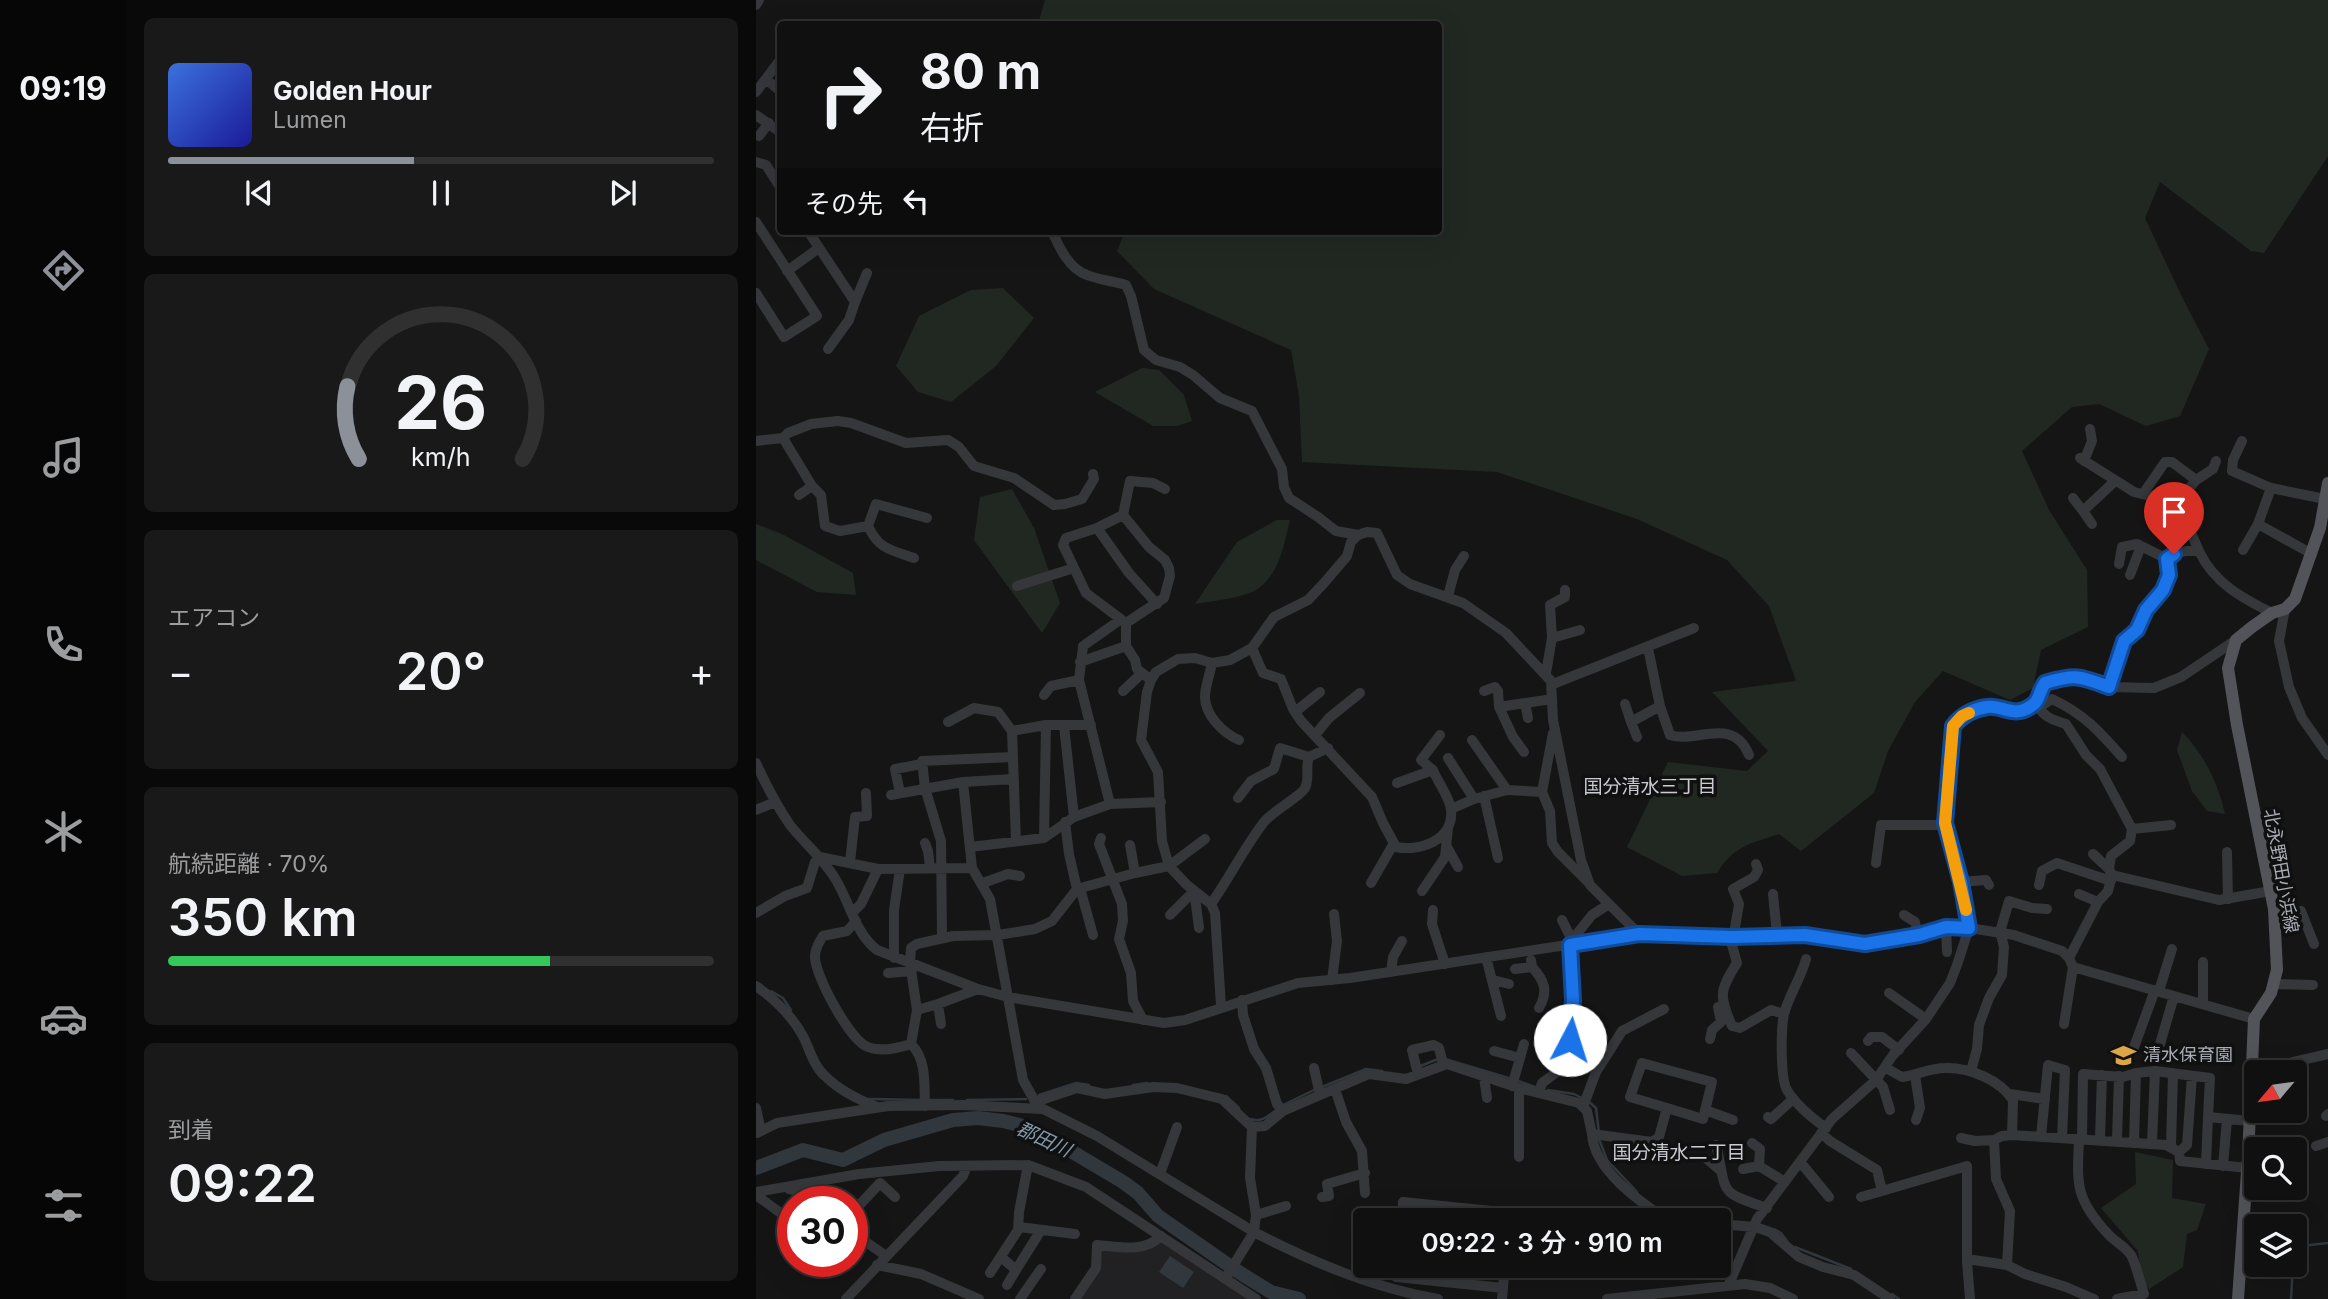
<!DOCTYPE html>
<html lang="ja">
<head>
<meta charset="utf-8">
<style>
  :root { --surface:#101010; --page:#191919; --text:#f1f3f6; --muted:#9c9d9f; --line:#303030; --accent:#8c9099 }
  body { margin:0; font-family:Inter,"Noto Sans JP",sans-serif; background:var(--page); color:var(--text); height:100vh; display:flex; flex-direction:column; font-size:26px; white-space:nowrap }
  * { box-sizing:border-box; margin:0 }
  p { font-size:23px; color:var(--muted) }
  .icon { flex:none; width:38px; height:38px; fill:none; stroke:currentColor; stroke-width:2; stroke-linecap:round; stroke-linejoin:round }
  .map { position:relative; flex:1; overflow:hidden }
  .panel { display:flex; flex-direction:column; gap:18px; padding:18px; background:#090909; width:630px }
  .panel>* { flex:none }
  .guide { position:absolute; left:21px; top:21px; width:665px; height:214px; border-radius:7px; box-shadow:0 7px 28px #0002,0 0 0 2px var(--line); background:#101010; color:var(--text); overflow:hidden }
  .needle { width:46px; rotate:241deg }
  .tools { position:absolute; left:1488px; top:1060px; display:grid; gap:14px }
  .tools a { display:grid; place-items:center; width:63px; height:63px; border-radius:7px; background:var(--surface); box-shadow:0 7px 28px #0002,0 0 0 2px var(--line); font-size:35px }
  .speed { position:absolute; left:21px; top:1186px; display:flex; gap:14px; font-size:35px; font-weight:700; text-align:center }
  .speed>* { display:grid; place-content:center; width:91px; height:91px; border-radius:50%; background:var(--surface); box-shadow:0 7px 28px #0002,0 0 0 2px var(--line); line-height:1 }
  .speed .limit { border:10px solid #d22; background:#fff; color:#111 }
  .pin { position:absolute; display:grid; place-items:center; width:60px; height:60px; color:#fff; margin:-72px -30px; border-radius:50% 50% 50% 0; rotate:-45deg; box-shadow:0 0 7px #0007 }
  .pin .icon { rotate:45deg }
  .me { position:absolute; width:77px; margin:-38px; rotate:5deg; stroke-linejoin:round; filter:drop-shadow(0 0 5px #0008) }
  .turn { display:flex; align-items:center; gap:24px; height:147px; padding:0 28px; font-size:32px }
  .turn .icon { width:91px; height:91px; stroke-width:2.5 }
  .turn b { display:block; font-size:49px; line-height:60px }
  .then { display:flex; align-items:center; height:66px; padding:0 28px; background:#0003; gap:14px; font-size:26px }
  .big { font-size:52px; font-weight:600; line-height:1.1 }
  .panel .widget { flex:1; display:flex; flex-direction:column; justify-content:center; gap:10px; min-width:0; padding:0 24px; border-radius:10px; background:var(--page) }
  .panel .dial { align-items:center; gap:0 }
  .dial svg { height:182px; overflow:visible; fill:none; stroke:var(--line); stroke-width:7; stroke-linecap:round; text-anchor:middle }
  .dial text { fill:var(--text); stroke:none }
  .song { display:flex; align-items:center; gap:21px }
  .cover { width:84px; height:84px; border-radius:10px; background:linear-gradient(135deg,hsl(220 70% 55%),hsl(240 70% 35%)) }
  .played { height:7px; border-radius:4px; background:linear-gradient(90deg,var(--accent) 45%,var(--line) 45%) }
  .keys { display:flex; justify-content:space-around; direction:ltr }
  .heat { display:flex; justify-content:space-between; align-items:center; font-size:38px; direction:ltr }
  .charge { height:10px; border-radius:5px; background:linear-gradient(90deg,#34c759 70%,var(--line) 0) }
  .trip { position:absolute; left:597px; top:1208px; width:378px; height:70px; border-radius:7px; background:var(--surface); box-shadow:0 7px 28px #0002,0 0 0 2px var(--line); font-weight:600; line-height:70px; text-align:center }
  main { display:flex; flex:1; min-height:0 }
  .tabs { display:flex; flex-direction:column; width:126px; justify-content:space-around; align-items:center; background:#060606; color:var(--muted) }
  .tabs .icon { width:49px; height:49px }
  .tabs .selected { color:var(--accent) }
  .tabs b { font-size:32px; color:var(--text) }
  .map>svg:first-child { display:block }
  .built { fill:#212123 }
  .green { fill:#212822 }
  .water { fill:#30373d }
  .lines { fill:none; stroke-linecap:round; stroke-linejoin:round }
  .stream { stroke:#30373d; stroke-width:2.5 }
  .river { stroke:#30373d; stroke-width:14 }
  .minor { stroke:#36373b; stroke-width:10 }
  .major { stroke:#535459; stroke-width:12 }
  .route-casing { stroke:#114b97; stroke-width:18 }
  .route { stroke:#1a73e8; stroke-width:12 }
  .slow { stroke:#f59e0b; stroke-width:12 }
  .labels { text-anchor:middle; stroke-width:7; stroke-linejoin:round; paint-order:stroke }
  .street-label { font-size:18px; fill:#a8acb5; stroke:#101011 }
  .poi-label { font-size:18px; fill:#a8acb5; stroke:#101011; text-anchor:start }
  .neighbourhood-label { font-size:19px; fill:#c9cbd1; stroke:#101011 }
  .water-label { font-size:19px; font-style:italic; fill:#839aac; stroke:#101011 }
</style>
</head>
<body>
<main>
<nav class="tabs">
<b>09:19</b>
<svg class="icon selected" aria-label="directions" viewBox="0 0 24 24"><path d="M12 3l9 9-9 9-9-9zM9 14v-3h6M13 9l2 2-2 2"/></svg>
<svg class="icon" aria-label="music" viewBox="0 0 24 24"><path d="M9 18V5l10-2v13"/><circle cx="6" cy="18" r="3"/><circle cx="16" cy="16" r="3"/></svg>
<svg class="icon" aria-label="phone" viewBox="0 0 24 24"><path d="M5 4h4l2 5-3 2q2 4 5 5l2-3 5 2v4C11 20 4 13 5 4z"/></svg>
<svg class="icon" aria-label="climate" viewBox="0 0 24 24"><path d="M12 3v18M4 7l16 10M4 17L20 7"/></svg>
<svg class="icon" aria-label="car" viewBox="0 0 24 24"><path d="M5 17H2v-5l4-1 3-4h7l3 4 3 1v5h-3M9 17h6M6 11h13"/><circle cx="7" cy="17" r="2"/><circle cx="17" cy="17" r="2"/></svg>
<svg class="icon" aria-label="filters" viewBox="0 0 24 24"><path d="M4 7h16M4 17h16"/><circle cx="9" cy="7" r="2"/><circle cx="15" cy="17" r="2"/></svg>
</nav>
<section class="panel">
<div class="widget">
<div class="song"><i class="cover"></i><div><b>Golden Hour</b><p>Lumen</p></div></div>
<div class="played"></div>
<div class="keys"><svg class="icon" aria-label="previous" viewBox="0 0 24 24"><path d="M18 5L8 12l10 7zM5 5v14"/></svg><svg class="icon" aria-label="pause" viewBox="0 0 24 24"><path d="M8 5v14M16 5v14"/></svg><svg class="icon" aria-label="next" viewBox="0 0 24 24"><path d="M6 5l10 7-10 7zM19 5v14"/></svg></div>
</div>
<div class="widget dial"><svg viewBox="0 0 100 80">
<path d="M14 69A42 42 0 1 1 86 69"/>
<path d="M14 69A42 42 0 0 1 9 37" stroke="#8c9099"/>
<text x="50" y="56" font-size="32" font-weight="700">26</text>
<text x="50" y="72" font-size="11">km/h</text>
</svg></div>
<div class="widget"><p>エアコン</p>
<div class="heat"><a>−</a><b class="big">20°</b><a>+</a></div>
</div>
<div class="widget"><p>航続距離 · 70%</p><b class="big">350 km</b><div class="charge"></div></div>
<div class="widget"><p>到着</p><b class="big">09:22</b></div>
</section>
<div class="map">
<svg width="1572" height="1299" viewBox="0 0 1572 1299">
  <rect width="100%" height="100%" fill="#151516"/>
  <path class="built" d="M403 1240 496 1299H321L341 1269 342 1248Z"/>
  <path class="green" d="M289 0H1572V156L1508 253 1495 251 1404 182 1389 218 1426 297 1453 349 1424 416 1390 426 1343 404 1316 407 1266 451 1293 510 1331 570 1332 627 1285 650 1277 688 1254 700 1187 671 1159 702 1132 751 1118 793 1045 851 1023 834C993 844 978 846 961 873L926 876 871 847 912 762 991 771 1012 751 956 692 1040 681 1013 606 971 560 881 519 741 472 546 462 543 396 535 350 398 289 361 251 369 231H682V24H282Z
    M247 288 278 318 240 366 195 402 162 392 140 366 163 316 215 290Z
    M386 368 403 370 428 395 436 421 421 426H397L339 392Z
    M256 489 278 528 304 603 286 633 218 540 224 497Z
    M521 520H534C528 544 524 572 503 588 490 598 455 601 439 604L481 542Z
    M0 524 28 535 97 573 100 595 61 592 0 560Z
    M1426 732C1448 754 1462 783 1469 814L1451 811 1436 791 1421 750Z
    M1379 1152 1417 1160 1416 1198 1450 1204 1441 1230 1431 1234 1427 1267 1393 1289 1385 1278 1382 1251 1345 1208 1380 1184Z"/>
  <path class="water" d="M414 1256 438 1272 427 1288 403 1272Z"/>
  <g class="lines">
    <path class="stream" d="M15 991 27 998 35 1010
      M689 1059 756 1079
      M662 1067 682 1059
      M762 1081 779 1087
      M377 1085 391 1083
      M566 1087 610 1069 626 1071
      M792 1090 818 1094 826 1098
      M283 1095 320 1083 333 1085
      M470 1096 483 1108
      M113 1099 166 1100
      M172 1100H197
      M211 1100 270 1099
      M832 1101 840 1108 843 1133
      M525 1106 560 1089
      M495 1119C505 1123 512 1116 520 1110
      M843 1139 851 1160 881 1192
      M911 1216 960 1220
      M1018 1229 1025 1233 1031 1241
      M1039 1247 1095 1269
      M1538 1252 1545 1246 1572 1243
      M1136 1294 1143 1299
      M1535 1299 1537 1265"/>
    <path class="river" d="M0 1168 47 1150 87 1160 128 1140 197 1120 222 1118 247 1121 271 1127 293 1138 367 1182 382 1193 402 1216 481 1271 515 1292 543 1299"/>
    <path class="minor" d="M0 5 3 0
      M10 79 24 91
      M0 92 24 60
      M0 115 24 132
      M3 136 13 123
      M0 162 10 165 24 187
      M0 222 61 316 28 337 0 293
      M52 231 99 302 93 320 72 349
      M296 231C303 247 313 269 331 275 343 280 357 281 370 285L375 296 388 350 400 360 424 367 437 375 464 398 496 411 526 469 528 487 533 498 562 517 580 531 602 535
      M31 271 63 248
      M99 302 111 273
      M27 438 32 433 55 424 82 421 95 423 150 443 192 440 203 447 218 466 258 478 298 505 309 504 326 499 338 479 337 474
      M0 441 27 438 56 486 65 495 69 526 84 531 112 526 120 504 171 518
      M1486 441 1477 460 1476 471 1515 488
      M1324 458 1378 492 1422 503 1443 551
      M1328 461 1336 441 1334 429
      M1440 480 1457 469 1460 461
      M1387 494 1409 462H1416L1440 480 1422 503
      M43 495 56 486
      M1317 498 1327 511
      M367 515 374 481 397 483 409 489
      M1336 524 1327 511 1359 481
      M1502 524 1515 488 1569 499
      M112 526C123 550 136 550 158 558
      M341 528 373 573 401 604
      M1487 550 1502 524 1556 554
      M1363 564 1366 547 1381 544 1411 559
      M1374 575 1385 546
      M261 586 318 568
      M692 596 699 570 708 556
      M1529 609 1523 641 1533 687 1546 718 1572 755
      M370 623 408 598 414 576 413 568 409 560 393 547 367 515 341 528 310 538 307 545 330 593 370 623V646L379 660 381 669 395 680
      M796 638 824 630
      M496 648 507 673 525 679 537 709 545 721 616 797 627 823 640 847C664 852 698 840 695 810 694 797 682 783 677 770L641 783
      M892 648 904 706 914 735C939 744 977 715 993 755
      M324 662 370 646
      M456 663C454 674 449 686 449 697 449 715 467 733 483 740
      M790 673 796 638 794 605 809 597V590
      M797 684 938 628
      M1353 687 1368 641 1381 630 1390 610 1407 590 1413 575 1411 559 1418 554 1430 551H1443C1458 583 1486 598 1516 613
      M367 691 386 673
      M728 691 739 687 742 691 743 707
      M288 695 295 686 323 680
      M1280 701C1285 716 1296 720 1310 724L1330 755 1344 769 1376 829 1374 841 1355 856 1353 869 1356 875
      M769 703 772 718
      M869 704 875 722 904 706
      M1282 708 1296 699C1328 714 1343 731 1366 757
      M539 712 564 692
      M192 722 218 708 242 712 256 731
      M875 722 881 737
      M308 726 318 817
      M797 733 786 792 794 811 796 843 802 852 832 882
      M559 735 573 718 604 693
      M716 740 751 790
      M768 752 757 737 743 707 796 699
      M692 758 718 799
      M0 763C10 785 20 805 34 825 49 844 68 859 80 880 94 903 99 933 121 950L222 989 252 997 408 1023 429 1020 542 983 594 978 883 934 977 937 1049 935 1109 944 1162 935 1190 927 1213 928 1258 935 1306 951 1313 958 1317 967 1498 1019
      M677 770 665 760 684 735
      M144 793 139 769 166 764
      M135 795 207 782
      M728 796 742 858
      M482 798 495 781 518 769 524 748 553 757
      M354 804 323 680 327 646 364 620
      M695 809 718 799 751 790 786 792
      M0 810 19 802
      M309 822 313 854 321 889
      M1376 829 1415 825
      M288 838 290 725
      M345 838 343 844 366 904 367 921 363 939 375 973 377 1001 387 1020
      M260 841 256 731 290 725H335
      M169 843 172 851 174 867
      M374 845 379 873
      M214 847 288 838 318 817 354 804 405 802
      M691 847 702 867
      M1471 852 1472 899
      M1337 854 1353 869
      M64 857 122 869 216 868 234 899 267 1080 281 1105 287 1109 341 1136 498 1232C556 1262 617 1288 682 1299
      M94 862 99 817 111 816 110 793
      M1120 863 1125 825H1189
      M1000 864 1002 870 998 877 977 889 983 904 976 945 981 963C963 991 963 996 976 1026L984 1028 1015 1010 1028 1014
      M216 868 207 782 257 779
      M1205 882 1230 880 1233 885
      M227 883 252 874 264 876
      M615 883 638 843
      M1283 885 1286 871 1301 863 1355 881
      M324 888 337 935
      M666 891 689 857 692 828
      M441 893 439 897 443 928
      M1017 894 1021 935
      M1323 894 1342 902
      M455 904C474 877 488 848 508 822 517 811 545 796 549 788 554 779 549 767 553 757L572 748
      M1518 909 1533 914 1545 911 1558 944
      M677 910 676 924 689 964
      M0 913 29 896 51 888 59 862 64 857
      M96 913 105 904 122 869
      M414 915 433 896 439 897
      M1148 915 1159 922 1162 935
      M806 920 818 944
      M100 921 91 931 67 936C63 942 59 949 59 956 58 974 94 1041 112 1047 124 1052 143 1048 155 1044 171 1060 168 1084 169 1106
      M1190 927 1191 952
      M186 938 185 841 169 788 166 761 257 757
      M816 940 836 915 853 904
      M730 957 745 1016
      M138 958V910L144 869
      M1313 958 1342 902 1352 891 1356 875 1463 900 1515 891
      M1050 959C1045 978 1033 995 1028 1014 1025 1028 1024 1078 1031 1090 1040 1105 1056 1118 1070 1128
      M1447 962V1004
      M776 967C788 980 793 991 783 1008
      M759 969 776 967 775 960
      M635 972 637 957 646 941
      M132 973 156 971
      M576 980 581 941 578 914
      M737 980 753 984
      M1517 984 1557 985
      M0 986C20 1000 37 1017 48 1038 54 1051 58 1066 69 1076 83 1090 103 1100 121 1107
      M1403 991 1416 949
      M1133 993 1170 1019
      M182 1004 185 1024
      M465 1006 459 913 455 904 431 885 413 866 406 841 402 772 385 740 391 692 395 680 400 672 422 659 439 658 456 663 474 660 496 648 518 617 552 600 569 582 591 556 595 542 602 535 611 532 621 533 641 575 654 584 707 603 750 633 795 681 797 720 825 860 834 885 883 934
      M161 1010 154 963 155 948 161 944 197 936 242 935 279 929 296 921 321 889 379 873 413 866 449 839
      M1308 1024 1317 967
      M954 1039 956 1030 965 1022 962 1007
      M1112 1041 1115 1037H1126L1143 1050
      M155 1044 161 1010 182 1004 222 989
      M1377 1050 1399 990
      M738 1051 764 1058
      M1402 1051 1418 996
      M1095 1053 1127 1087 1134 1110
      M558 1068 564 1095
      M1130 1068 1146 1077C1160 1075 1175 1068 1189 1068 1213 1067 1244 1080 1257 1100L1256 1135 1410 1145 1423 1152 1424 1161 1492 1168
      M1215 1071 1221 1049 1223 1025 1233 998 1246 975 1248 947 1244 932 1253 901 1276 908 1291 909
      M1497 1071 1572 1054
      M662 1074 656 1050 678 1045 683 1048 687 1064
      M1159 1075 1164 1108 1160 1120
      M728 1077 731 1098
      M756 1086 768 1044
      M579 1089 590 1122 606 1151 609 1193
      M783 1093 786 1083 801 1072 814 1040 817 1000 814 945
      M1254 1094 1289 1099
      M279 1102 321 1088 349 1094 397 1087 421 1088 466 1099 496 1127
      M827 1107 840 1072 866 1031 908 1009
      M0 1108 5 1131 1 1133
      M949 1110 977 1120
      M527 1111 613 1074 650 1079 691 1064 763 1088 823 1103 831 1111 836 1134 896 1142 903 1137 911 1108 874 1097 886 1063 956 1082 947 1119 911 1108
      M1570 1116 1572 1114
      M1012 1117 1015 1119 1037 1099
      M5 1131 21 1123 132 1106 207 1105 287 1109
      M1065 1133 1074 1141 1121 1170 1126 1191 1211 1166V1261L1214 1299
      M836 1134C838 1170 883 1201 911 1220
      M1285 1137 1292 1065 1309 1070 1306 1138
      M1205 1138 1219 1141 1238 1140
      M1323 1139C1321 1184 1319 1199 1352 1234 1359 1242 1372 1248 1376 1257 1381 1268 1384 1282 1388 1294L1361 1299
      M1326 1139 1327 1074 1367 1077 1380 1073
      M1344 1139 1346 1075
      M1361 1140 1363 1076
      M1378 1142 1380 1073 1399 1071
      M996 1143 1004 1149 1003 1166 1029 1182
      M1396 1143 1399 1071 1454 1078 1452 1117 1494 1121
      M960 1145C972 1194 960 1191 1011 1208
      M1415 1146 1417 1073
      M1560 1146 1572 1142
      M1423 1152 1431 1145 1436 1076
      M763 1157V1088
      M951 1159 965 1171
      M1045 1163 1073 1197
      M1450 1164 1452 1117
      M1467 1166 1471 1119
      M987 1169 1003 1166
      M404 1174 421 1127
      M33 1189 43 1191 58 1202
      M0 1192 103 1174 183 1166 272 1165 330 1187 500 1299
      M0 1195 30 1217
      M566 1197 573 1196 571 1184 609 1173
      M1105 1197 1126 1191
      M96 1213 124 1183 139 1197
      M500 1215 530 1206
      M646 1220 647 1202 755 1213 754 1220
      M962 1224 999 1227 1014 1232 1043 1257 1067 1267 1098 1275 1134 1299
      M263 1227 319 1234
      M96 1232 130 1256
      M245 1257 260 1270 285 1230
      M1211 1259 1251 1265 1269 1274 1310 1287 1338 1299
      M121 1265 165 1274 223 1299
      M769 1265 822 1272
      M1251 1265 1254 1211 1240 1179 1238 1140 1246 1136 1256 1135
      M234 1273 262 1230 263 1212 272 1165
      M640 1277 747 1288
      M469 1279 498 1232 500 1215 494 1178 496 1127 509 1126 527 1111 521 1104 510 1068 498 1049 487 1015 486 1000
      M605 1279 609 1248
      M973 1284 1001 1219 1076 1119 1120 1080 1137 1055 1170 1019 1194 983 1201 965 1213 928 1205 882 1189 823 1197 726C1205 716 1217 709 1230 707 1247 704 1259 721 1278 702 1283 699 1285 688 1288 683L1323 676 1353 687 1398 688 1425 677 1480 640
      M251 1285 260 1270
      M90 1299 207 1176 211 1166
      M264 1299 285 1269
      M319 1299 340 1268 341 1245C364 1247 388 1253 405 1236
      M746 1299 749 1265
      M851 1299 989 1284 1014 1288 1037 1299"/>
    <path class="major" d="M1482 1299 1492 1158 1498 1019 1515 993 1521 970 1518 909 1481 725 1472 668 1480 640 1496 627 1516 613 1529 609 1539 599 1564 528 1572 483"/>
  </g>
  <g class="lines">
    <defs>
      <path id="route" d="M814 1040 817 1000 814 945 883 934 977 937 1049 935 1109 944 1163 935 1190 927 1213 928 1205 882 1189 823 1197 726C1205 716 1217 709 1231 707 1247 704 1259 721 1279 703 1283 699 1285 688 1289 683 1320 674 1324 676 1353 687L1368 641 1381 630 1390 610 1407 590 1413 575 1411 559 1418 554"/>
    </defs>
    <use href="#route" class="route-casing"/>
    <use href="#route" class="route"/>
    <path class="slow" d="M1210 910 1189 823 1197 726 1206 716 1213 713"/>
  </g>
  <defs>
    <symbol id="school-bare" viewBox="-9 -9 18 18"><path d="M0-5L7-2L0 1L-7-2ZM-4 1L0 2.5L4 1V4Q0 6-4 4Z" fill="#dba648" stroke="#101011" stroke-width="2.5" paint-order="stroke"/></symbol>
  </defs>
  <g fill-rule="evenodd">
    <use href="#school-bare" x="1350" y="1038" width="35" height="35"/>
  </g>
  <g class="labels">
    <g class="street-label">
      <text transform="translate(1525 871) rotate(80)" y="6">北永野田小浜線</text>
    </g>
    <g class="poi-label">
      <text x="1387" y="1061">清水保育園</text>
    </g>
    <g class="neighbourhood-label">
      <text x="894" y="793">国分清水三丁目</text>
      <text x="923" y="1159">国分清水二丁目</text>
    </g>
    <g class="water-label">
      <text transform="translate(288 1139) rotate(25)" y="7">郡田川</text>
    </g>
  </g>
</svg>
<div class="tools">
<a><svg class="needle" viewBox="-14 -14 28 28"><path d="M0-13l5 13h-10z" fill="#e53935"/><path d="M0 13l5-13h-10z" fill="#9c9d9f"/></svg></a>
<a><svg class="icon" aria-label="search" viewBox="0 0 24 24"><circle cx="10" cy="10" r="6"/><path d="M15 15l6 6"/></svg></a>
<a><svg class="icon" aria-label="layers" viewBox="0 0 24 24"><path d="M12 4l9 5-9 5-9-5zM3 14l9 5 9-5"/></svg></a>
</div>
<div class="speed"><div class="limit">30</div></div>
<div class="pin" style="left:1418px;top:554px;background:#d93025"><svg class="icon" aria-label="arrive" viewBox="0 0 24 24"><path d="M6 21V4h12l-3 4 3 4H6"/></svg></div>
<svg class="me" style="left:814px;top:1040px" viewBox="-20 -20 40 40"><circle r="19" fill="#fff"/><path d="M0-13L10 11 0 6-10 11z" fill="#1a73e8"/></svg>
<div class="trip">09:22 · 3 分 · 910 m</div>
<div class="guide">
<div class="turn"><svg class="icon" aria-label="right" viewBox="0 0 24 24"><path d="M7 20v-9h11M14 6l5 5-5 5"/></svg><div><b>80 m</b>右折</div></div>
<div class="then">その先<svg class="icon" aria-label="left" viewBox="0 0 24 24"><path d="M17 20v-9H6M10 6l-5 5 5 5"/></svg></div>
</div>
</div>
</main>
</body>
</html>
